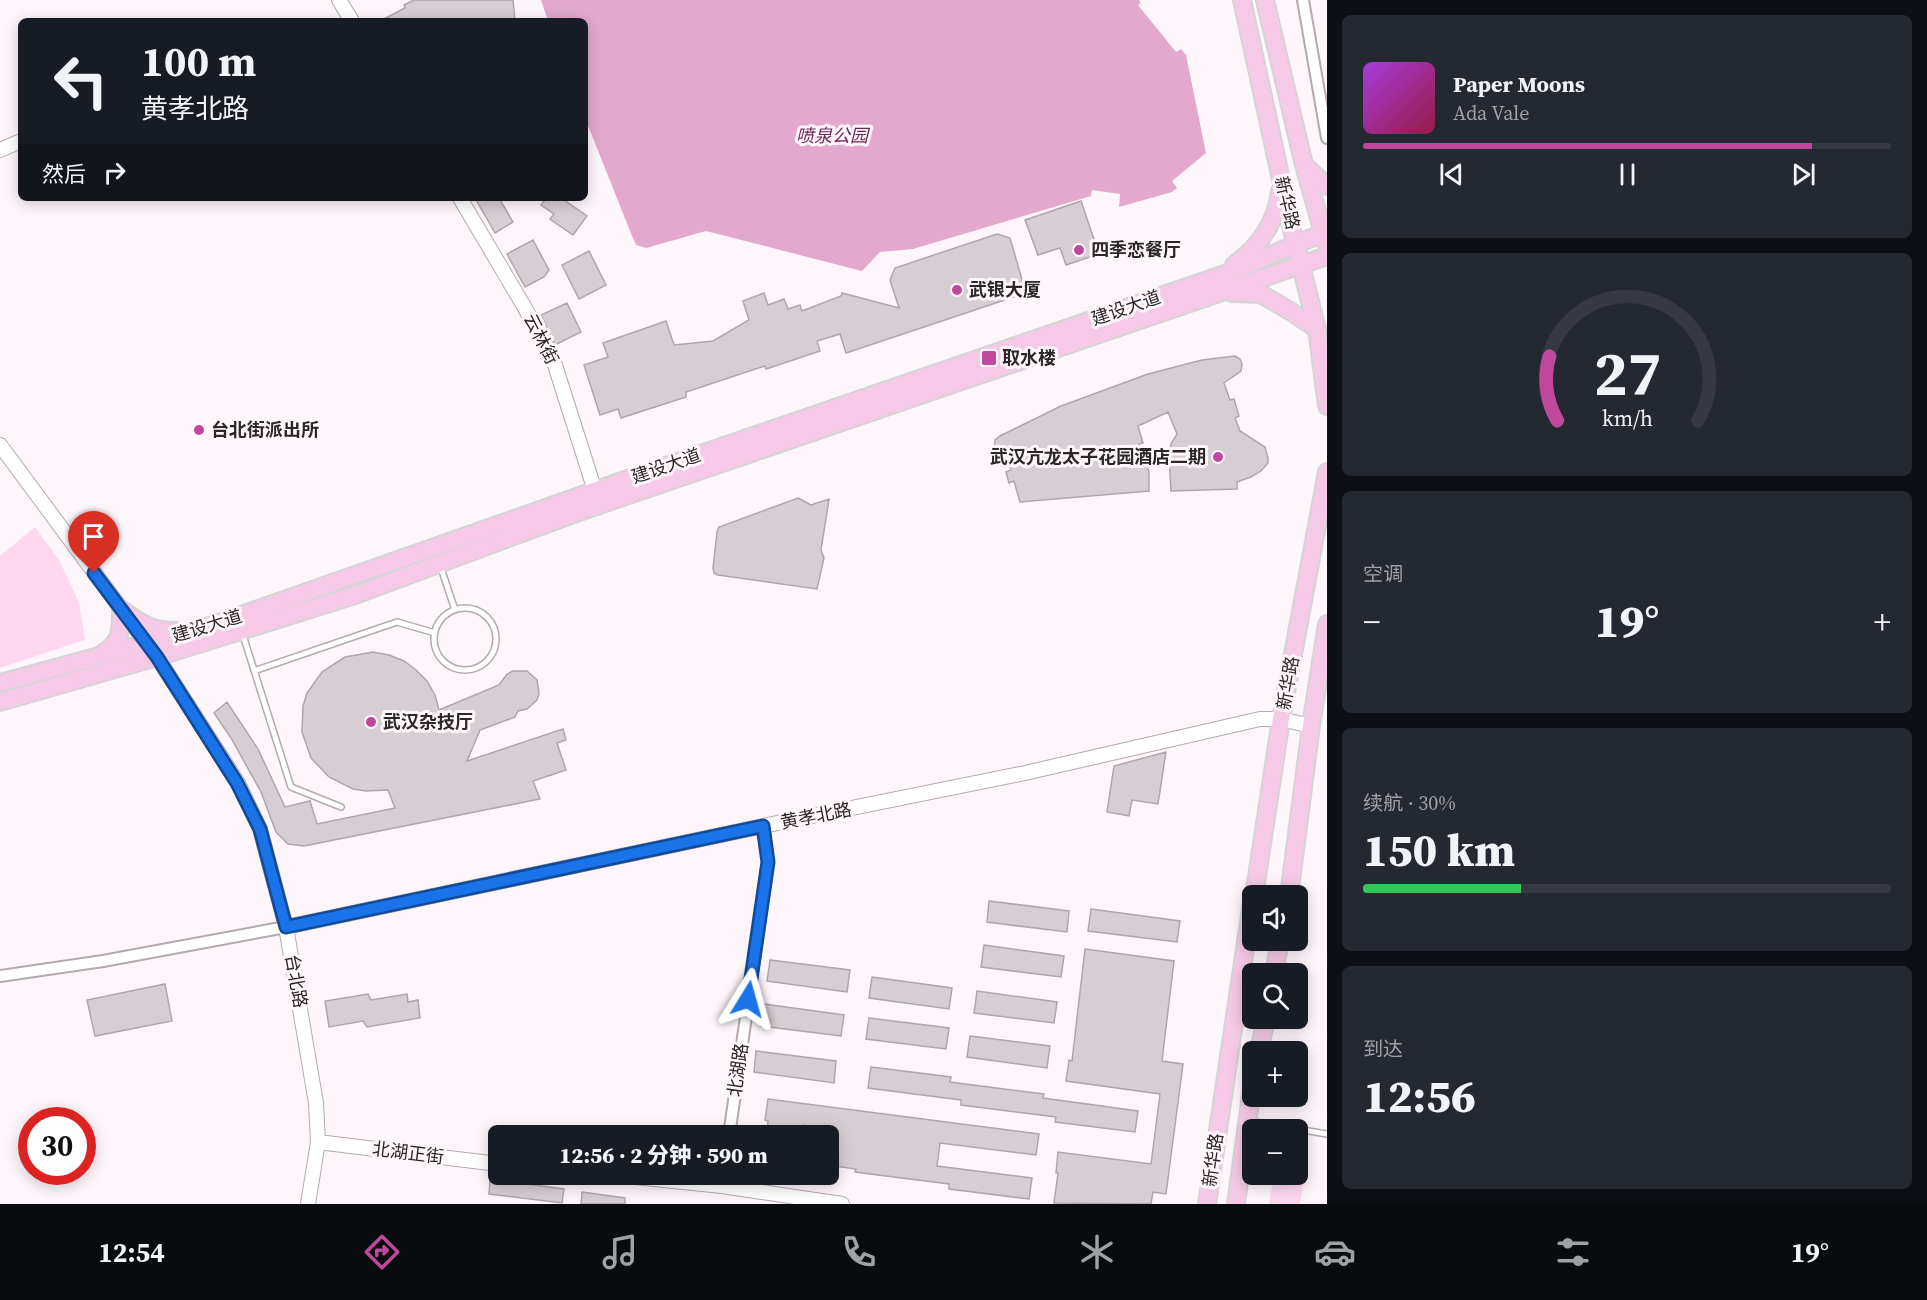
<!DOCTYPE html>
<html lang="zh">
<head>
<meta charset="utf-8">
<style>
  :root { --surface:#171b24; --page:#242831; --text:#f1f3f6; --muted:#9ea1a6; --line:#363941; --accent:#bf489d }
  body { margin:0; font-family:"Source Serif 4","Noto Sans SC",serif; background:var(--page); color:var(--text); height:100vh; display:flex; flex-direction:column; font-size:22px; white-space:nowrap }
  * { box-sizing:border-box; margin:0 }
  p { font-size:20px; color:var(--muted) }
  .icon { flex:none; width:33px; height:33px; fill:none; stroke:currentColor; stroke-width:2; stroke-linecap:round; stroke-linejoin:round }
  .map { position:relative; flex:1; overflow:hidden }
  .drawer { display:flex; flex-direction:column; gap:15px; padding:15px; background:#0d0f14; width:600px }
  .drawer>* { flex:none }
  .top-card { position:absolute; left:18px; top:18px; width:570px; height:183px; border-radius:9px; box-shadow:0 3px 15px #0003; background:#171b24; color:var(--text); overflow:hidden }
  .controls { position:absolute; left:1242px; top:885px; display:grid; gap:12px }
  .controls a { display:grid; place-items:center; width:66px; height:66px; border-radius:9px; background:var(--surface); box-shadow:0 3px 15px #0003; font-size:30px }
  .speed { position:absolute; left:18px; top:1107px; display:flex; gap:12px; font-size:30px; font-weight:700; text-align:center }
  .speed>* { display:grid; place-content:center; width:78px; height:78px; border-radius:50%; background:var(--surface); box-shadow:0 3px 15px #0003; line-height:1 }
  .speed .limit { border:9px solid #d22; background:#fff; color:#111 }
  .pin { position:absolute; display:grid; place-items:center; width:51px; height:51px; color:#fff; margin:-62px -26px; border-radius:50% 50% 50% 0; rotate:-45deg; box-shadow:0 0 6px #0007 }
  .pin .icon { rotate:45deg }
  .me { position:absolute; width:66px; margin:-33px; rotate:8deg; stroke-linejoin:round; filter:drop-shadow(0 0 4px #0008) }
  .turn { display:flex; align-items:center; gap:21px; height:126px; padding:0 24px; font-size:27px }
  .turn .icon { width:78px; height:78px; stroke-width:2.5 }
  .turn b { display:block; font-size:42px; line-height:51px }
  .then { display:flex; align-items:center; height:57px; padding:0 24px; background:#0003; gap:12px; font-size:22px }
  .big { font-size:45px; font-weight:800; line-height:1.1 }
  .drawer .tile { flex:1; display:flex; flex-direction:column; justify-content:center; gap:9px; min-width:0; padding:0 21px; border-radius:9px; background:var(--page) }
  .drawer .dial { align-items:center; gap:0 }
  .dial svg { height:156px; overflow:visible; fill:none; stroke:var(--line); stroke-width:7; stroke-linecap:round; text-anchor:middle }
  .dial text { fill:var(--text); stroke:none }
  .song { display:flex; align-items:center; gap:18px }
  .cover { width:72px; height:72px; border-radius:9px; background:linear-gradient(135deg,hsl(280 70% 55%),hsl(340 70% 35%)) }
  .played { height:6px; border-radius:3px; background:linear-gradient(90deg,var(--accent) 85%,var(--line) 85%) }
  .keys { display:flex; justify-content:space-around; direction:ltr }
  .heat { display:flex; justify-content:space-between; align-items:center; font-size:33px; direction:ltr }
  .charge { height:9px; border-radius:4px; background:linear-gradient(90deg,#34c759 30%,var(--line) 0) }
  .trip { position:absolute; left:488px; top:1125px; width:351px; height:60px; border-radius:9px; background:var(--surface); box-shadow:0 3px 15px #0003; font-weight:800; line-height:60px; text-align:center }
  .menu { display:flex; height:96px; justify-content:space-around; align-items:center; background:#090b0e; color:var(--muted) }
  .menu .icon { width:42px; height:42px }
  .menu .current { color:var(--accent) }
  .menu b { font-size:27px; color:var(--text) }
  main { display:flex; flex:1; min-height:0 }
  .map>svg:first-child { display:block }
  .green { fill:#ffd8f0 }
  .water { fill:#e2a9cd }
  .building { fill:#d7ced3; stroke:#aea6ab; stroke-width:1.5 }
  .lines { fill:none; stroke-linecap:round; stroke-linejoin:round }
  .lane-casing { stroke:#b3aaaf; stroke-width:8 }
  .street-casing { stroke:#b3aaaf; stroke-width:14 }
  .secondary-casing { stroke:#b3aaaf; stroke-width:16 }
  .primary-casing { stroke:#d4d4d4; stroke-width:20 }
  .lane { stroke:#fff; stroke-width:5 }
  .street { stroke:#fff; stroke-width:10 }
  .secondary { stroke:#fff; stroke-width:14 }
  .primary { stroke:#f6cae6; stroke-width:16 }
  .route-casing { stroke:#114b97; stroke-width:15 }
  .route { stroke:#1a73e8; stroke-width:10 }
  .poi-dot { fill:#bf489d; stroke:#fff6fb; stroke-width:2 }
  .labels { text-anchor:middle; stroke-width:6; stroke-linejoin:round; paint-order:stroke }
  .park-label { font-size:18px; font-style:italic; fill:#6b2957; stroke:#fff6fb }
  .street-label { font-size:18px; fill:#2a2728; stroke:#fff6fb }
  .poi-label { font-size:18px; font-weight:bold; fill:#2a2728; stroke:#fff6fb; text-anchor:start }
</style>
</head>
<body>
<main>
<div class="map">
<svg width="1327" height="1204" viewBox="0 0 1327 1204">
  <rect width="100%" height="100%" fill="#fff6fb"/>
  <path class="green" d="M35 527 59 560 79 602 85 640 0 668V556Z
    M1298 1151 1308 1153 1305 1172 1298 1171Z
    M1274 1175 1304 1178 1300 1204H1269Z"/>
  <path class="water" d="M541 0H1139L1141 3 1138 5 1176 52 1181 49 1186 55 1206 153 1172 181 1177 188 1172 192 1119 207 1120 194 1092 190 1091 196 913 249 880 252 862 271 706 231 646 248 636 245 632 236 585 118V21H548Z"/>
  <path class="building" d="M414 0H513L515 21H380L405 8 404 5Z
    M475 198H499L513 222 495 233Z
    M546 198H561L587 216 573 235 550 219 554 214 541 205Z
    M1081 201 1099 254 1066 265 1060 248 1038 255 1025 220Z
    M997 234 1010 238 1023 283 1017 296 846 353 840 334 817 341 820 351 766 369 765 366 686 392V397L621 418 618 409 600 415 584 365 608 357 603 343 666 321 674 345 713 341 749 320 743 301 764 293 768 305 784 299 788 309 800 305 802 311 841 296 842 293 899 308 890 280 895 268Z
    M533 240 549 270 544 277 525 287 507 254Z
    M589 251 606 285 579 299 562 265Z
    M567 303 581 332 555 345 541 315Z
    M1235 356 1240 359 1242 364 1241 371 1224 383 1230 400 1234 399 1239 416 1235 418 1240 431 1265 447 1268 458V463L1261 471 1251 477 1237 482V489L1171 491 1169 456 1171 444 1177 434 1168 412 1138 426 1143 443 1139 444 1149 472V491L1020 502 1014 481 1009 483 1006 472 1011 470 1007 458 994 450 995 440 1000 436 1061 406 1148 374 1202 360Z
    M798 498 811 505 829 499 821 550 824 558 817 589 718 575 714 573 713 568 717 532 719 527Z
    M373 652 389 655 404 661 416 670 427 681 435 695 439 710 499 685 507 674 513 671H527L537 680 539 694 537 700 527 709 518 711 515 717 480 730 467 761 563 729 566 740 557 743 566 770 533 781 540 799 304 846 288 844 276 832 261 792 231 738 214 713 227 702 258 749 285 807 310 801 317 824 395 808 388 790 366 791 353 789 329 777 311 758 302 732 303 706 307 693 322 672 345 657Z
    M1166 752 1158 804 1132 800 1129 816 1107 812 1114 766Z
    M989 901 1069 911 1067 932 987 922Z
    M1091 909 1180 921 1177 942 1088 931Z
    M984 945 1064 956 1061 977 981 967Z
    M1085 949 1174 961 1162 1061 1183 1064 1166 1194 1153 1192 1151 1204 1054 1203 1058 1173H1056L1058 1152 1151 1164 1160 1094 1066 1081 1069 1060 1072 1061Z
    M770 960 850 970 847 992 767 981Z
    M872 977 952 988 949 1009 869 998Z
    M165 984 172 1021 95 1036 87 1000Z
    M977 991 1057 1002 1054 1023 974 1013Z
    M368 994 371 1000 407 994 408 1002 418 1000 420 1018 367 1027 363 1021 329 1027 325 1001Z
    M764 1004 844 1015 841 1036 761 1026Z
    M869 1018 949 1028 946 1049 866 1039Z
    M970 1036 1050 1046 1047 1068 967 1057Z
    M756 1051 836 1061 834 1083 754 1072Z
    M871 1067 951 1077 950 1082 1044 1094 1043 1098 1138 1111 1135 1132 1055 1122 1056 1117 961 1105V1100L868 1088Z
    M768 1099 1039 1134 1036 1155 940 1143 937 1166 1032 1178 1029 1199 949 1189V1184L855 1172 856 1169 828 1165V1129L804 1125 803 1136H766L768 1121 765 1120Z
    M490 1179 564 1189 562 1203 489 1194Z
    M582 1192 625 1198V1204H581Z"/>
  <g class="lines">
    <defs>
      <path id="lane" d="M440 565 455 610
        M434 639a31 31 0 1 1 62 0a31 31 0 1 1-62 0Z
        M242 632 291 787 341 807
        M254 671 397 622 435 633
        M1249 1121 1327 1134"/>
      <path id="street" d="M1303 0 1327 138
        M0 976 103 961 286 927
        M729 1136 768 862 763 826"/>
      <path id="secondary" d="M339 0 352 21
        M0 150 21 141
        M460 198 525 308 554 362 595 491
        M0 445 157 657 238 783 260 829 286 927 316 1103 318 1142 308 1204
        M286 927 763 826 1025 773 1260 719H1281L1311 726
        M318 1142 498 1164
        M606 1174 722 1186 842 1204"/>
      <path id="primary" d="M1242 0 1292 230 1317 329 1327 406
        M1265 0 1304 165 1326 243
        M1305 166 1327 186
        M1234 265C1260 246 1276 223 1280 191
        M1232 293 1261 294 1290 311 1317 329
        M102 654C122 641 121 631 121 609 141 624 151 631 177 631
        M0 683 213 625 628 479 1222 275C1258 262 1291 245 1327 232
        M0 702 157 657 352 596 576 513 1327 256
        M1254 896 1281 719 1327 472
        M1289 896 1311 726 1327 624
        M1274 974 1280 940
        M1259 1052 1266 1018
        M1207 1204 1252 902
        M1236 1204 1252 1088"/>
    </defs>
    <use href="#lane" class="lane-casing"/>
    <use href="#street" class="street-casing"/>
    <use href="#secondary" class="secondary-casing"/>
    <use href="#primary" class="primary-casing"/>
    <use href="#lane" class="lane"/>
    <use href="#street" class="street"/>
    <use href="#secondary" class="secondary"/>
    <use href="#primary" class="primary"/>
  </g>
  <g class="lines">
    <defs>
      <path id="route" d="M94 573 157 657 237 783 260 829 286 927 763 826 768 862 748 999"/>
    </defs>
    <use href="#route" class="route-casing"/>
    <use href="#route" class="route"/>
  </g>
  <g class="poi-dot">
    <circle cx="1079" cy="250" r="6"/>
    <circle cx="957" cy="290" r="6"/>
    <rect x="981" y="350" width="16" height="16" rx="3"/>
    <circle cx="199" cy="430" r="6"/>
    <circle cx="1218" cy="457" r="6"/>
    <circle cx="371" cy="722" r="6"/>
  </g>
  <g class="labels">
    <g class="park-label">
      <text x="832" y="142">喷泉公园</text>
    </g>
    <g class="street-label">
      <text transform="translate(1287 203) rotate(77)" y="6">新华路</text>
      <text transform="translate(1126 308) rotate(-19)" y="6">建设大道</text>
      <text transform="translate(541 339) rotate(63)" y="6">云林街</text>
      <text transform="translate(666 466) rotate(-19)" y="6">建设大道</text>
      <text transform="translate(207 626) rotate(-17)" y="6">建设大道</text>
      <text transform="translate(1288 683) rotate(-80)" y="6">新华路</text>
      <text transform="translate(816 816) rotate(-11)" y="6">黄孝北路</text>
      <text transform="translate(296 981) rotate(80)" y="6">台北路</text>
      <text transform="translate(738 1070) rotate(-82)" y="6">北湖路</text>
      <text transform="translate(408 1153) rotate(7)" y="6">北湖正街</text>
      <text transform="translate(1213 1160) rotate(-82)" y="6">新华路</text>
    </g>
    <g class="poi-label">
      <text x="1091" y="256">四季恋餐厅</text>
      <text x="969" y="296">武银大厦</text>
      <text x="1002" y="364">取水楼</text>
      <text x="211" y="436">台北街派出所</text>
      <text x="1206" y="463" text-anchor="end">武汉亢龙太子花园酒店二期</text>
      <text x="383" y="728">武汉杂技厅</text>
    </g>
  </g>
</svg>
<div class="controls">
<a><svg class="icon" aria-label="sound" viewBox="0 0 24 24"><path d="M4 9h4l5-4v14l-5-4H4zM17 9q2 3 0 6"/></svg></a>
<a><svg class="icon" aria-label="search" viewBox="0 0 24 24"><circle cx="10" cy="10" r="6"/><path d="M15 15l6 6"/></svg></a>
<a>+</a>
<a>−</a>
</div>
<div class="speed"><div class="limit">30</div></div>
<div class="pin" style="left:94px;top:573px;background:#d93025"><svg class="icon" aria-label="arrive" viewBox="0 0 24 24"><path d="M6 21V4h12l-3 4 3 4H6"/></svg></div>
<svg class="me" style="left:748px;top:999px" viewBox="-20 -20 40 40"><path d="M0-17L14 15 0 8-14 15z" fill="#1a73e8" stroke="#fff" stroke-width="4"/></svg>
<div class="trip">12:56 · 2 分钟 · 590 m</div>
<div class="top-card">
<div class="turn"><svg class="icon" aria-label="left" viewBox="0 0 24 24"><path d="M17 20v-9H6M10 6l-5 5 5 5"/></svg><div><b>100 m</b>黄孝北路</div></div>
<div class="then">然后<svg class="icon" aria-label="right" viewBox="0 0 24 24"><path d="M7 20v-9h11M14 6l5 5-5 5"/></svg></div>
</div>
</div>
<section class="drawer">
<div class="tile">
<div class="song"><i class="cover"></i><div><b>Paper Moons</b><p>Ada Vale</p></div></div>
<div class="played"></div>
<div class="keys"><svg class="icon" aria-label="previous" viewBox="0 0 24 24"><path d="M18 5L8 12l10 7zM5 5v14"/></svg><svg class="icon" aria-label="pause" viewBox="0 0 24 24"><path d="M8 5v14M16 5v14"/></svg><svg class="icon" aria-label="next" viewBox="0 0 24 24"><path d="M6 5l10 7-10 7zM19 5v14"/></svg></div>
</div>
<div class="tile dial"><svg viewBox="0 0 100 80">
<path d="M14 69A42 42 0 1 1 86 69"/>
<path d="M14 69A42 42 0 0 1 10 36" stroke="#bf489d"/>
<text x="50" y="56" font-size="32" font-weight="700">27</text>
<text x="50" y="72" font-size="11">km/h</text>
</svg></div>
<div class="tile"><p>空调</p>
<div class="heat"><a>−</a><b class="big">19°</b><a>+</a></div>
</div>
<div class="tile"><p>续航 · 30%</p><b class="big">150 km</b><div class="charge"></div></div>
<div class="tile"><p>到达</p><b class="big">12:56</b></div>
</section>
</main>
<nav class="menu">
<b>12:54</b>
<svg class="icon current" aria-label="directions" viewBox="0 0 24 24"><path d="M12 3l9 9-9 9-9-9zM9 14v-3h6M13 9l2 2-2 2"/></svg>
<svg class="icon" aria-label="music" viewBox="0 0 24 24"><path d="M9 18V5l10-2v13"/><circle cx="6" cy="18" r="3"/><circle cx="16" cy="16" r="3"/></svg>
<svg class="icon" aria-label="phone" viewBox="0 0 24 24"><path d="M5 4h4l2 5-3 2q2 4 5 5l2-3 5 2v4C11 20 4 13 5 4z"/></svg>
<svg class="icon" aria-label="climate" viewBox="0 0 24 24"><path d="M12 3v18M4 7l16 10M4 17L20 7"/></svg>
<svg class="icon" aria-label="car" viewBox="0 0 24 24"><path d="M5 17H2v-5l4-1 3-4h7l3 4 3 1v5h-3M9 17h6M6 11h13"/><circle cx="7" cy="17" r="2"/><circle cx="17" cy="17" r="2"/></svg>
<svg class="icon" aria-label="filters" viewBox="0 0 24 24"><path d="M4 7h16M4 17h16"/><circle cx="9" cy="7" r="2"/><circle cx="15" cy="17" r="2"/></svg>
<b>19°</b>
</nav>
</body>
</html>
